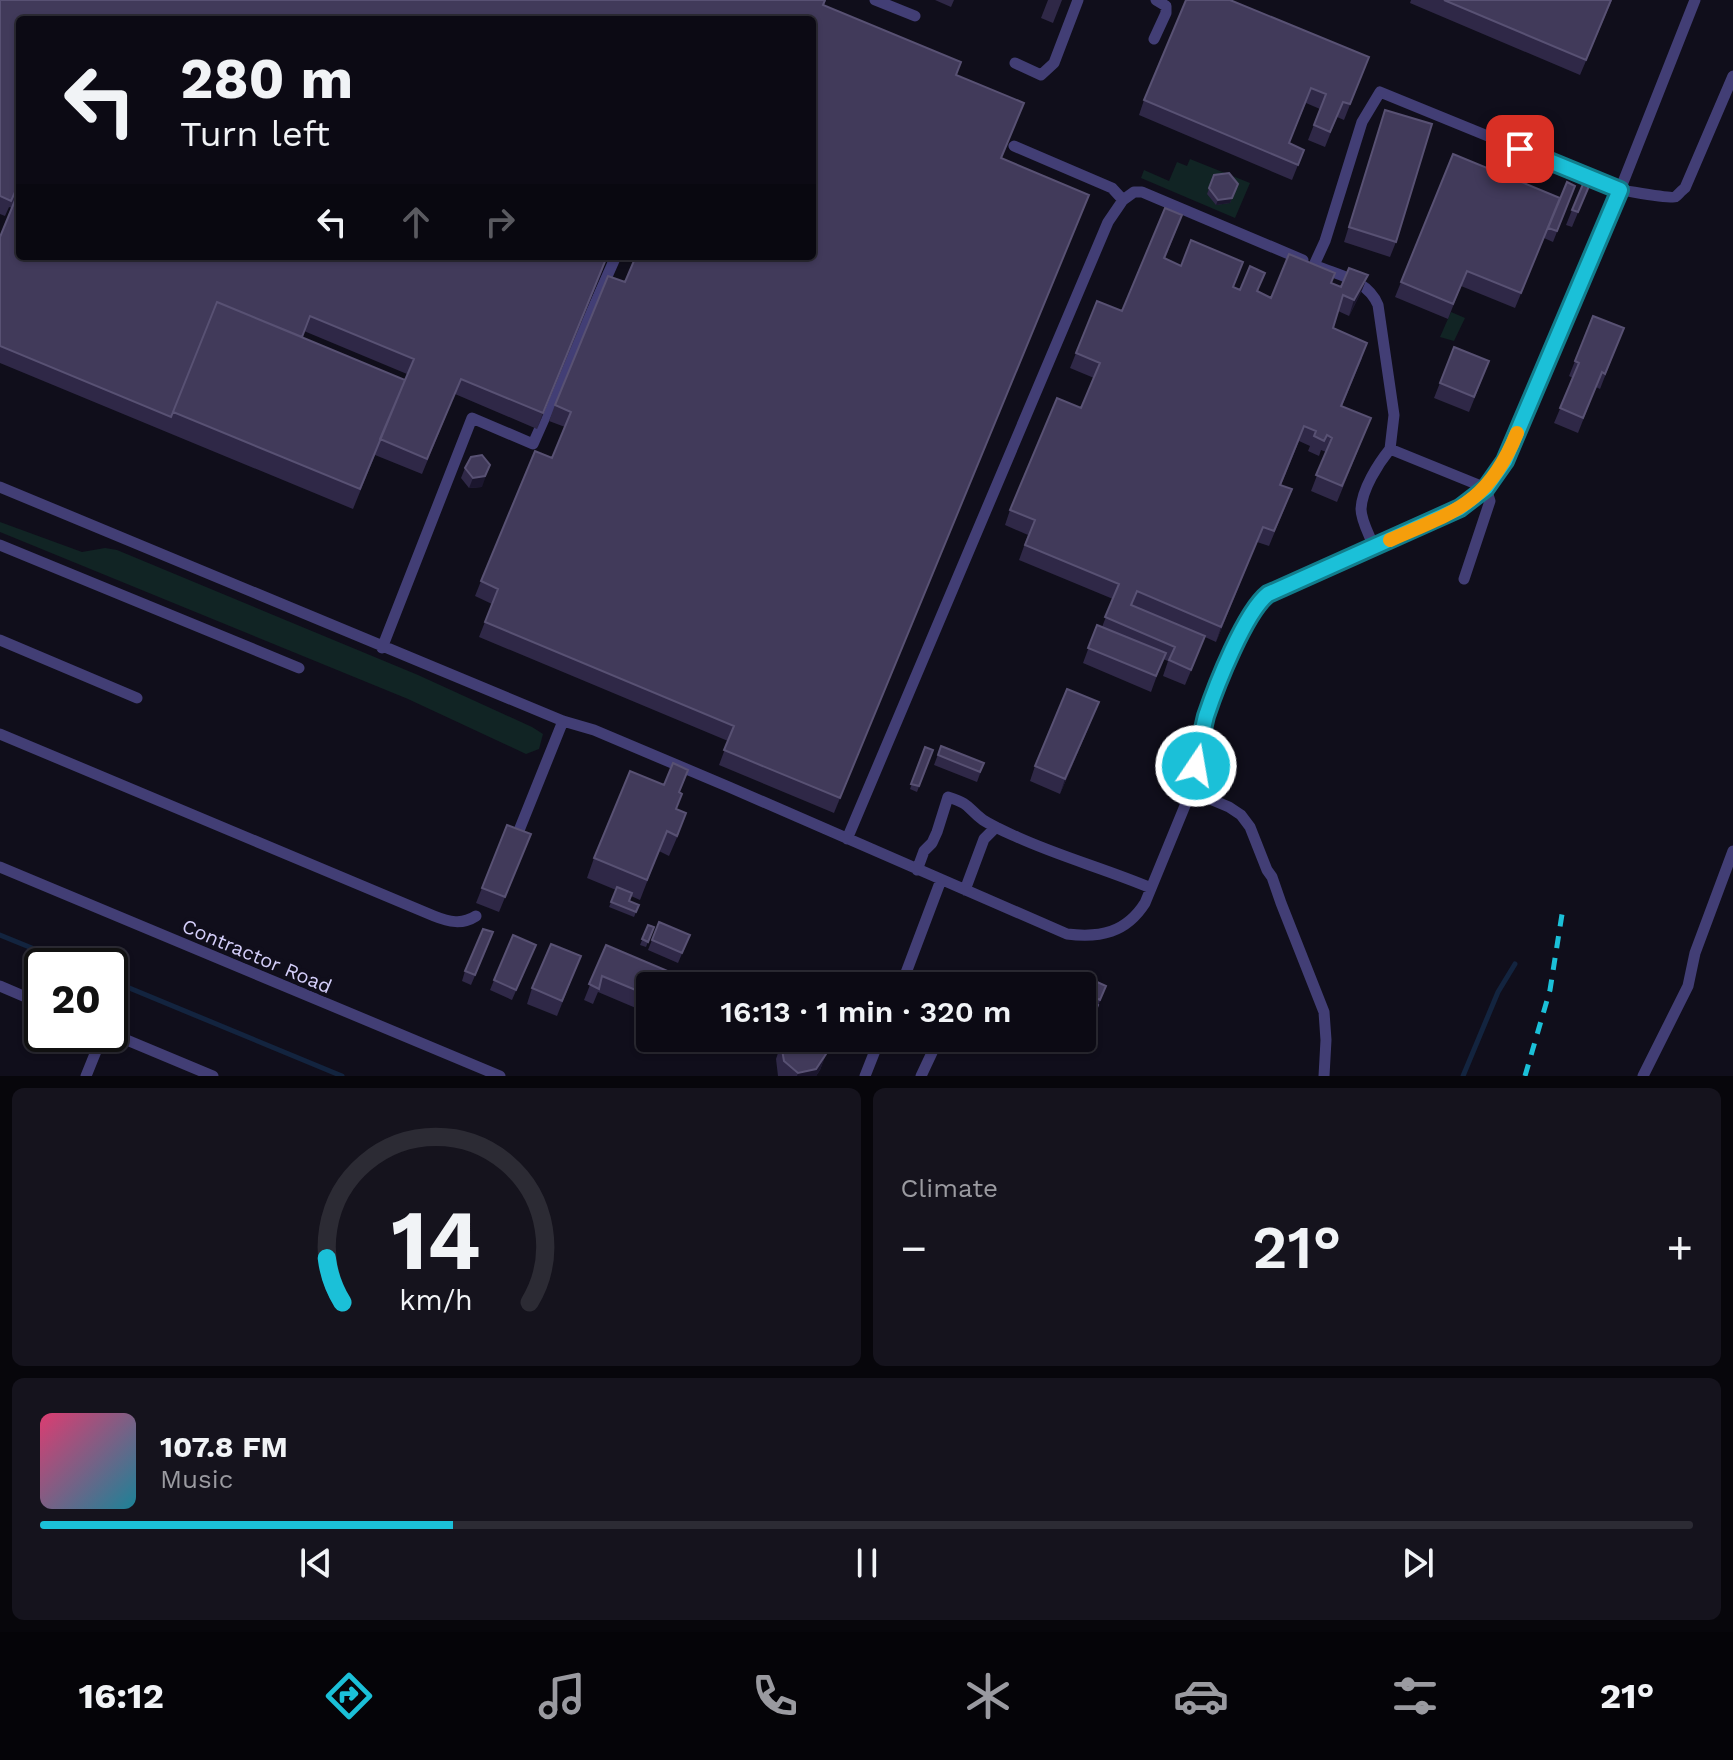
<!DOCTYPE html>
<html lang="en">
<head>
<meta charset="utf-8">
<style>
  :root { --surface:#0c0a14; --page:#15131d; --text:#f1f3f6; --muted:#9a9aa0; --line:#2c2b34; --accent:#1bc0d8 }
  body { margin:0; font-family:"Work Sans",sans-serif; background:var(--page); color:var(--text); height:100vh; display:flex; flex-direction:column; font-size:30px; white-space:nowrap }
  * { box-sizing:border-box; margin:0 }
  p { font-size:26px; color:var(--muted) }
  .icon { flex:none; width:44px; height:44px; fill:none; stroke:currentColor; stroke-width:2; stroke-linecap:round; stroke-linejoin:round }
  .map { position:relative; height:1076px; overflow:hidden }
  .details { display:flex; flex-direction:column; gap:12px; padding:12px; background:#07060b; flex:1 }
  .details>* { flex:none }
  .hud { position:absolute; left:16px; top:16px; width:800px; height:244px; border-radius:8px; box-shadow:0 2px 6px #0004,0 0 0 2px var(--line); background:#0c0a14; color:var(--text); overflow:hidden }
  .speed { position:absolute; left:24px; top:948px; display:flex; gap:16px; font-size:40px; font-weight:700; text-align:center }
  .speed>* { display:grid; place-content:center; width:104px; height:104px; border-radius:50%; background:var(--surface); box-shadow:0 2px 6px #0004,0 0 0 2px var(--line); line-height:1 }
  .speed .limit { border:4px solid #111; border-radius:12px; background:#fff; color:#111 }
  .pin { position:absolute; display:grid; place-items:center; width:68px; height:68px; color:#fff; margin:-34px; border-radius:16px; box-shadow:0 4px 12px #0006 }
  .me { position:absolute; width:88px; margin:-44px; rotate:12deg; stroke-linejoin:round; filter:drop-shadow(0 0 6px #0008) }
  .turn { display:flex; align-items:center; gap:28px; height:168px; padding:0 32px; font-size:36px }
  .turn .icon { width:104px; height:104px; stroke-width:2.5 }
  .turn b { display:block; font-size:56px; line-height:68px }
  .lanes { display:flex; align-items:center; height:76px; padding:0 32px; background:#0003; justify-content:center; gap:40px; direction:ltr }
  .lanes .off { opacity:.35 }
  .big { font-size:60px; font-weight:600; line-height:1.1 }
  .details .widget { flex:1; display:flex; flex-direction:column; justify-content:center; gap:12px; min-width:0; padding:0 28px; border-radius:12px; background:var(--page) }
  .details .dial { align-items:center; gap:0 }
  .dial svg { height:208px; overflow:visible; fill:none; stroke:var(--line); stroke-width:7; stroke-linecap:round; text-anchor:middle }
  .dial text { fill:var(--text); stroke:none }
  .song { display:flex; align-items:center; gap:24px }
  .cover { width:96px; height:96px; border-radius:12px; background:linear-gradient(135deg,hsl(340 70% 55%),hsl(190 70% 35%)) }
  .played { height:8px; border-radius:4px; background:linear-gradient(90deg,var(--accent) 25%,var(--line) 25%) }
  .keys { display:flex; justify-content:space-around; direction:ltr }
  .heat { display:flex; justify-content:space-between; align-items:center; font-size:44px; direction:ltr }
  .details .tiles { flex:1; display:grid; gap:12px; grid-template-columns:1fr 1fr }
  .widget:last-child { grid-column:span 2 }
  .trip { position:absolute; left:636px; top:972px; width:460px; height:80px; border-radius:8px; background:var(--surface); box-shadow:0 2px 6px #0004,0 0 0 2px var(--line); font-weight:600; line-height:80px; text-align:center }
  .tabs { display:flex; height:128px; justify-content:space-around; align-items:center; background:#050408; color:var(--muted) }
  .tabs .icon { width:56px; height:56px }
  .tabs .selected { color:var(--accent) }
  .tabs b { font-size:36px; color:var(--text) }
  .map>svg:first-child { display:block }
  .green { fill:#112424 }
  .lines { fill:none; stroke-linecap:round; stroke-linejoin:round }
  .stream { stroke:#13243f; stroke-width:5 }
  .lane { stroke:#423e75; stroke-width:11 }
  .rail { stroke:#1bc0d8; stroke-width:5; stroke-dasharray:12 10; stroke-linecap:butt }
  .wall { fill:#2f2847; fill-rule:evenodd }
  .shaded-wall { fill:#1b162e }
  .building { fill:#413a5a; stroke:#585173; stroke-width:2 }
  .route-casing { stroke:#127d8c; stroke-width:20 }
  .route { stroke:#1bc0d8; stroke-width:14 }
  .slow { stroke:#f59e0b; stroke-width:14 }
  .labels { text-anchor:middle; stroke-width:8; stroke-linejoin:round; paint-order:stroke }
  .street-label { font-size:20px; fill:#d4cef9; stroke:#100e1b }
</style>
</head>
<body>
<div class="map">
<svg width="1733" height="1076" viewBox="0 0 1733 1076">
  <rect width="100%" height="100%" fill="#100e1b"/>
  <path class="green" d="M1190 159 1250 183 1235 218 1141 178 1144 170 1169 181 1177 162 1187 166Z
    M1451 312 1465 318 1454 341 1440 337Z
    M0 522 82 552 105 548 117 550 418 675 532 727 543 734 539 749 526 754 408 699 0 532Z"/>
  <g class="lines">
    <path class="stream" d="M0 935 76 966
      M110 980 342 1076
      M1463 1076 1498 992 1515 964"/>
    <path class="lane" d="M875 0 915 16
      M1154 39 1166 13V6L1156 0
      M1015 63 1041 75 1054 63 1078 0
      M1014 146 1112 188 1123 200 1134 192H1142L1303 260
      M1314 265 1325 241 1362 122 1380 92 1620 190C1629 191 1670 199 1675 197 1677 196 1682 190 1685 188L1733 76
      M0 487 563 721 594 730 729 787 1067 934C1100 938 1126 933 1145 903L1191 791 1211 703 1249 617 1259 601 1268 594 1445 516 1473 500 1486 488 1390 449 1394 415 1378 305C1368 281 1342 276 1319 267
      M0 545 299 668
      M1374 547C1370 536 1361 521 1361 509 1362 489 1378 464 1390 449
      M1464 579 1490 501 1486 488 1496 476 1512 447 1620 190 1695 0
      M0 640 137 698
      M382 648 472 418 533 444 616 256
      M0 734 434 916C449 922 462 925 476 916
      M1191 791 1229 807 1241 815 1250 827 1267 870 1272 877 1281 903 1324 1012 1326 1040 1324 1076
      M518 833 563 721
      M847 839 1108 222 1123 200
      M0 867 500 1076
      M917 870 924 851 932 843 937 832 948 797C971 804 967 808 983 820 994 827 1006 832 1017 837 1061 857 1106 869 1151 888
      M965 890 984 839 996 827
      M0 986 42 1004
      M901 986 941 880
      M110 1033 213 1076
      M86 1076 103 1034
      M865 1076 880 1038
      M921 1076 937 1042 927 1038
      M1643 1076 1688 986 1695 953 1733 851"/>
    <path class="rail" d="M1525 1076 1550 990 1563 908"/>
  </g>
  <path class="wall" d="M0 0H826L824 5 957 75 1024 103 1001 158 1089 195 834 813 719 765 728 741 479 637 492 604 475 596 481 581 552 458 565 427 549 421 555 405 625 282 812 20H20L606 259 537 429 455 394 422 474 375 455 353 509 0 363V237L12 208 9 207 5 216 0 214ZM304 331 407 374 405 380 302 337Z
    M935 0H954L951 7Z
    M1048 0H1062L1053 23 1041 18Z
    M1411 0H1612L1580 75 1410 3Z
    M1369 57 1344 120 1337 117 1325 147 1308 140 1320 109 1306 103 1289 143 1304 150 1292 180 1139 115 1144 100Z
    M1385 110 1396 242 1390 257 1344 242Z
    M1214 175 1238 184 1230 203 1216 205 1207 194Z
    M1592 179 1572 227 1566 225 1572 210Z
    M1575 186 1553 242 1544 238 1515 308 1461 286 1448 319 1395 297 1401 282 1560 198Z
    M1182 215 1165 259 1240 290 1258 291 1271 298 1332 283 1341 287 1368 275 1362 290 1349 316 1338 311 1333 328 1362 358 1342 406 1365 433 1337 502 1311 491 1326 452 1321 450 1319 456 1308 451 1310 446 1299 441 1281 485 1286 505 1269 546 1257 542 1216 642 1205 637 1185 685 1163 676 1168 661 1163 659 1151 692 1083 663 1097 625 1102 627 1113 599 1019 560 1028 535 1005 525 1010 510 1081 408 1094 378 1070 368 1076 353 1122 311Z
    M1618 343 1600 389 1596 387 1578 433 1554 423 1573 378 1569 376 1575 361Z
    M1454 347 1483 377 1469 412 1434 398Z
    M465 468 482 487 469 488 461 478Z
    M1093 717 1060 794 1030 781 1035 766Z
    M941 746 984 763 977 782 934 765Z
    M925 747 933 750 917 792 910 789Z
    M679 793 676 809 679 833 669 856 659 851 640 900 631 896 629 901 639 905 634 917 609 907 616 890 587 878 594 858Z
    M507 825 525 849 499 912 476 903Z
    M659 922 690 935 678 963 648 950Z
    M648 925 654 927 646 947 640 945Z
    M489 943 471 985 462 981 465 971Z
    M536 945 512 1000 490 990 494 980Z
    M606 945 650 986V1014L598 992 593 1004 584 1000Z
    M581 956 557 1016 527 1004 532 988Z
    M1082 986H1106L1090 1026 1082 1023Z
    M733 1038H758L753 1050 732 1041Z
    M781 1044 826 1054 820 1070 816 1076H778L776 1059Z"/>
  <path class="shaded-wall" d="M1089 195 1083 210 834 813 840 798Z
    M1232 198 1230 203 1216 205 1218 200Z
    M606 259 601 275 537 429 543 413Z
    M1368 275 1362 290 1349 316 1354 300Z
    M490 465 482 487 469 488 473 478Z
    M1263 527 1257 542 1216 642 1221 627Z
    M1099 702 1093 717 1060 794 1065 779Z
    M826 1054 820 1070 816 1076H797L798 1073Z"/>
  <path class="building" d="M0 0H825L823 5 961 62 956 75 1024 103 1001 158 1089 195 840 798 724 750 734 726 485 622 498 589 481 581 535 451 552 458 571 412 555 405 608 276 625 282 636 256H812V20H20V256H598L606 259 543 413 461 379 427 459 380 439 414 359 310 316 302 337 217 302 171 417 0 346V237L18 193 15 192 11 201 0 196Z
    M1186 0H1230L1369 57 1350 104 1343 102 1330 132 1314 125 1326 94 1311 88 1289 143 1304 150 1298 165 1144 100Z
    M1444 0H1611L1586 60Z
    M1385 110 1432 124 1396 242 1349 227Z
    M1453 154 1560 198 1521 293 1467 271 1453 304 1401 282Z
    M1229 173 1238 184 1232 198 1218 200 1209 188 1214 175Z
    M1586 177 1592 179 1578 212 1572 210Z
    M1567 182 1575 186 1557 231 1548 228Z
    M1165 208 1182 215 1164 258 1181 266 1191 240 1243 262 1233 287 1240 290 1250 266 1265 273 1257 291 1271 298 1289 254 1335 273 1331 283 1341 287 1349 268 1368 275 1354 300 1343 295 1333 328 1367 343 1341 406 1371 418 1342 486 1316 475 1332 438 1327 435 1324 441 1314 436 1316 431 1304 426 1280 485 1292 489 1274 531 1263 527 1221 627 1137 591 1131 605 1205 636 1191 670 1169 660 1175 647 1105 617 1119 584 1025 545 1035 520 1010 510 1057 398 1081 408 1100 363 1076 353 1097 301 1122 311Z
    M217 302 405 380 360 489 173 412Z
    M1593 316 1624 328 1605 374 1602 372 1583 418 1560 408 1579 363 1575 361Z
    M1454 347 1489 361 1474 397 1440 383Z
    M482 455 490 465 485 476 473 478 465 468 471 457Z
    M1097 625 1166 653 1156 676 1088 648Z
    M1067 689 1099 702 1065 779 1035 766Z
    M941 746 984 763 980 772 938 755Z
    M925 747 933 750 919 786 911 784Z
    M673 763 688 770 679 792 682 794 676 809 686 813 677 836 667 831 647 880 594 858 630 771 664 785Z
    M507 825 531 834 505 897 482 888Z
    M617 887 632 893 629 901 639 905 636 912 611 902Z
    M659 922 690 935 682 953 652 940Z
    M648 925 654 927 648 942 642 939Z
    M483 929 493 932 475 975 465 971Z
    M513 935 536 945 516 990 494 980Z
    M551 944 581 956 562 1001 532 988Z
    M606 945 696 983 695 986H650V996L602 976 599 989 589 984Z
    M1084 976 1106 986 1100 1000 1082 992V986H1079Z
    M1082 998 1098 1005 1092 1021 1082 1017Z
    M787 1038H822L826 1054 816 1069 798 1073 784 1061 781 1044Z"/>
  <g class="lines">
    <defs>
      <path id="route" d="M1196 766C1199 749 1202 732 1206 716 1216 686 1245 612 1268 594L1460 508 1486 488 1505 461 1620 190 1520 149"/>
    </defs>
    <use href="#route" class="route-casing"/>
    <use href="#route" class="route"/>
    <path class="slow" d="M1390 540C1456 511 1488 504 1517 433"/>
  </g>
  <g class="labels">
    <g class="street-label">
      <text transform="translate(257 956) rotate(23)" y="7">Contractor Road</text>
    </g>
  </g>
</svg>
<div class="speed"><div class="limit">20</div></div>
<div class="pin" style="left:1520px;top:149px;background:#d93025"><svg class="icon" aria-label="arrive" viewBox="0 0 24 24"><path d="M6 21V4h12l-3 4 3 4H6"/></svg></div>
<svg class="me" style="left:1196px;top:766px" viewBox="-20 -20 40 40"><circle r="17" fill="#1bc0d8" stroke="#fff" stroke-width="3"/><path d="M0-11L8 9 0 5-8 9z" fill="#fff"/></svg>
<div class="trip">16:13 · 1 min · 320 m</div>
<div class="hud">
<div class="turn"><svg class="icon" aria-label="left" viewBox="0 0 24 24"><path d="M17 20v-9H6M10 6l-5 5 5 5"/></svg><div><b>280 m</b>Turn left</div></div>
<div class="lanes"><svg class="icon" aria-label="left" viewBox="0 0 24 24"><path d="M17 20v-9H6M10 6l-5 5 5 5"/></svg><svg class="icon off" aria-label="ahead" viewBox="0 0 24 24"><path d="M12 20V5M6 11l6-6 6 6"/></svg><svg class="icon off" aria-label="right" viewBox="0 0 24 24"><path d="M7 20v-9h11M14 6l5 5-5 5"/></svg></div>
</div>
</div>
<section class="details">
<div class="tiles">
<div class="widget dial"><svg viewBox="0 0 100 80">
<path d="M14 69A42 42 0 1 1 86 69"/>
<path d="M14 69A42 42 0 0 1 8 52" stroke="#1bc0d8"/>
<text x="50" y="56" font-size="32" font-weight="700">14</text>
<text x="50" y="72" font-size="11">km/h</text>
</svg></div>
<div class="widget"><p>Climate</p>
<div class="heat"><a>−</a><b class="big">21°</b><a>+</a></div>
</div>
<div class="widget">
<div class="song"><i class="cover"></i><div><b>107.8 FM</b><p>Music</p></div></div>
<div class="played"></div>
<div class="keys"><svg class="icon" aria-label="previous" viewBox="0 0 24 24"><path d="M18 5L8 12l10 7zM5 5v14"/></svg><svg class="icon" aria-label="pause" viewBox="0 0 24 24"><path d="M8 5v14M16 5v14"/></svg><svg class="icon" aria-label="next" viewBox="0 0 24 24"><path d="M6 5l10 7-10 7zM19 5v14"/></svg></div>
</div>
</div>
</section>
<nav class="tabs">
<b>16:12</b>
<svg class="icon selected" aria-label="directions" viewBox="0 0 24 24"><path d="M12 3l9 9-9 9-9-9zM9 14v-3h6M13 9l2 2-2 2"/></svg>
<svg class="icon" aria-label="music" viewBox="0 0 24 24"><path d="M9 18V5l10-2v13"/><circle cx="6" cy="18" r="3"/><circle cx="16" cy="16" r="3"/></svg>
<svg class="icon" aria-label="phone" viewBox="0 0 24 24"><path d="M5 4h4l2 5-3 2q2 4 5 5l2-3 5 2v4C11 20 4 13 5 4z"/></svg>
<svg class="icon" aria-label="climate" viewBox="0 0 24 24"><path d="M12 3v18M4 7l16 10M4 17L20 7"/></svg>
<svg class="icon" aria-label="car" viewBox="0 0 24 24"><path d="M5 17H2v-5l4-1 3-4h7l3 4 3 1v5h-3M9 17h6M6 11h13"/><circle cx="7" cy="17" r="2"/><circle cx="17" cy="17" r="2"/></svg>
<svg class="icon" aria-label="filters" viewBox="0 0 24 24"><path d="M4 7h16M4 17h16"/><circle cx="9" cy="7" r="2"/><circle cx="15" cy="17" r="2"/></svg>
<b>21°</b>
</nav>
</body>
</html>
